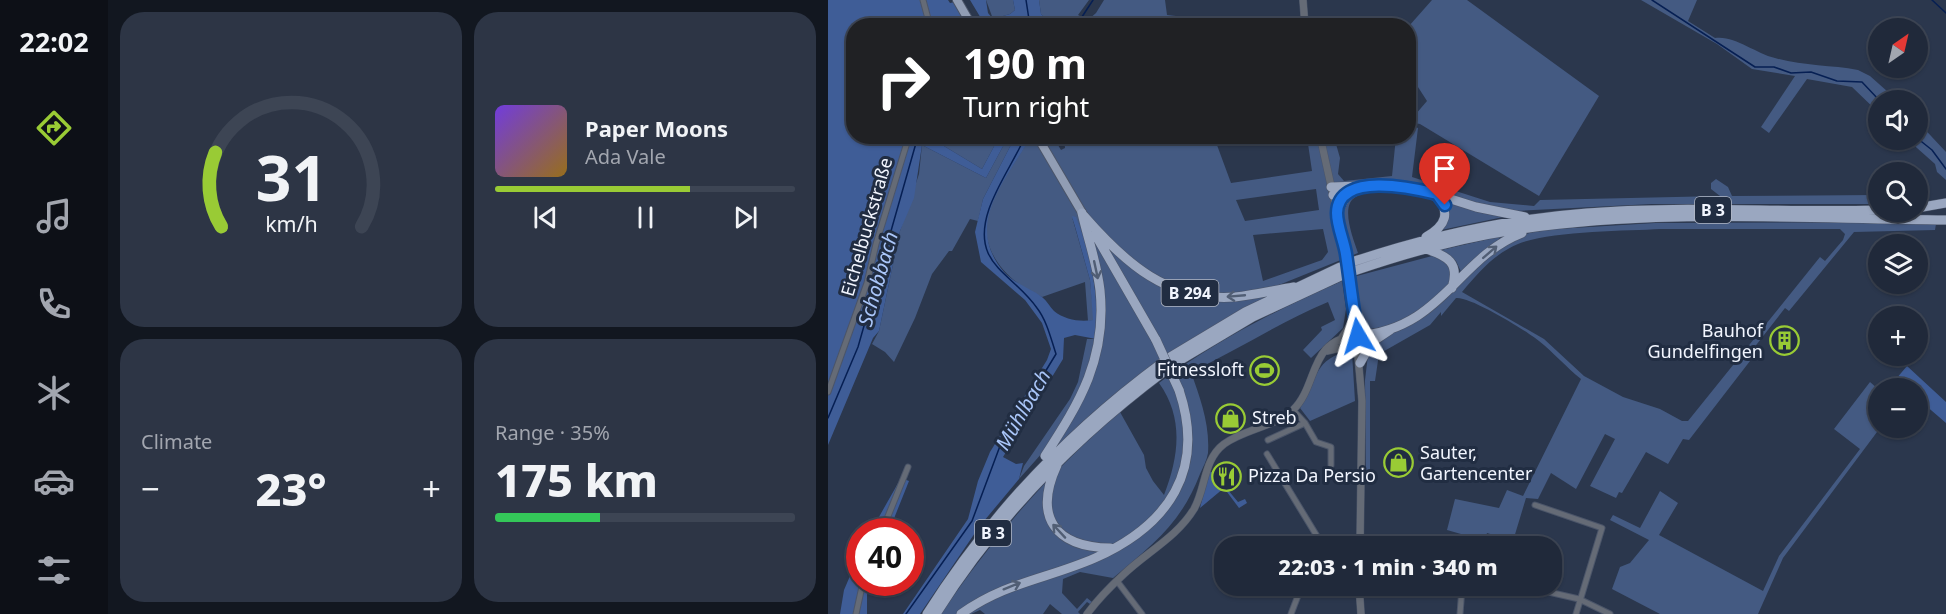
<!DOCTYPE html>
<html lang="en">
<head>
<meta charset="utf-8">
<style>
  :root { --surface:#20293a; --page:#2d3545; --text:#f1f3f6; --muted:#a2a6af; --line:#3d4554; --accent:#99cb35 }
  body { margin:0; font-family:"Noto Sans",sans-serif; background:var(--page); color:var(--text); height:100vh; display:flex; flex-direction:column; font-size:22px; white-space:nowrap }
  * { box-sizing:border-box; margin:0 }
  p { font-size:20px; color:var(--muted) }
  .icon { flex:none; width:33px; height:33px; fill:none; stroke:currentColor; stroke-width:2; stroke-linecap:round; stroke-linejoin:round }
  .map { position:relative; flex:1; overflow:hidden }
  .drawer { display:flex; flex-direction:column; gap:12px; padding:12px; background:#121720; width:720px }
  .drawer>* { flex:none }
  .guide { position:absolute; left:18px; top:18px; width:570px; height:126px; border-radius:24px; box-shadow:0 2px 4px #0004,0 0 0 2px var(--line); background:#202124; color:#fff; overflow:hidden }
  .needle { width:39px; rotate:34deg }
  .buttons { position:absolute; left:1040px; top:18px; display:grid; gap:12px }
  .buttons a { display:grid; place-items:center; width:60px; height:60px; border-radius:50%; background:var(--surface); box-shadow:0 2px 4px #0004,0 0 0 2px var(--line); font-size:30px }
  .speed { position:absolute; left:18px; top:518px; display:flex; gap:12px; font-size:30px; font-weight:700; text-align:center }
  .speed>* { display:grid; place-content:center; width:78px; height:78px; border-radius:50%; background:var(--surface); box-shadow:0 2px 4px #0004,0 0 0 2px var(--line); line-height:1 }
  .speed .limit { border:9px solid #d22; background:#fff; color:#111 }
  .pin { position:absolute; display:grid; place-items:center; width:51px; height:51px; color:#fff; margin:-62px -26px; border-radius:50% 50% 50% 0; rotate:-45deg; box-shadow:0 0 6px #0007 }
  .pin .icon { rotate:45deg }
  .me { position:absolute; width:66px; margin:-33px; rotate:353deg; stroke-linejoin:round; filter:drop-shadow(0 0 4px #0008) }
  .turn { display:flex; align-items:center; gap:21px; height:126px; padding:0 18px; font-size:27px }
  .turn .icon { width:78px; height:78px; stroke-width:2.5 }
  .turn b { display:block; font-size:42px; line-height:51px }
  .big { font-size:45px; font-weight:800; line-height:1.1 }
  .drawer .tile { flex:1; display:flex; flex-direction:column; justify-content:center; gap:9px; min-width:0; padding:0 21px; border-radius:24px; background:var(--page) }
  .drawer .dial { align-items:center; gap:0 }
  .dial svg { height:156px; overflow:visible; fill:none; stroke:var(--line); stroke-width:7; stroke-linecap:round; text-anchor:middle }
  .dial text { fill:var(--text); stroke:none }
  .song { display:flex; align-items:center; gap:18px }
  .cover { width:72px; height:72px; border-radius:9px; background:linear-gradient(135deg,hsl(260 70% 55%),hsl(40 70% 35%)) }
  .played { height:6px; border-radius:3px; background:linear-gradient(90deg,var(--accent) 65%,var(--line) 65%) }
  .keys { display:flex; justify-content:space-around; direction:ltr }
  .heat { display:flex; justify-content:space-between; align-items:center; font-size:33px; direction:ltr }
  .charge { height:9px; border-radius:4px; background:linear-gradient(90deg,#34c759 35%,var(--line) 0) }
  .drawer .tiles { flex:1; display:grid; gap:12px; grid-template-columns:repeat(2,1fr) }
  .trip { position:absolute; left:386px; top:536px; width:348px; height:60px; border-radius:24px; background:var(--surface); box-shadow:0 2px 4px #0004,0 0 0 2px var(--line); font-weight:800; line-height:60px; text-align:center }
  main { display:flex; flex:1; min-height:0 }
  .dock { display:flex; flex-direction:column; width:108px; justify-content:space-around; align-items:center; background:#0d1017; color:var(--muted) }
  .dock .icon { width:42px; height:42px }
  .dock .active { color:var(--accent) }
  .dock b { font-size:27px; color:var(--text) }
  .map>svg:first-child { display:block }
  .green { fill:#445a82; fill-rule:evenodd }
  .forest { fill:#3f5d97 }
  .lines { fill:none; stroke-linecap:round; stroke-linejoin:round }
  .stream { stroke:#061f53; stroke-width:1.5 }
  .minor-casing { stroke:#4b5569; stroke-width:7 }
  .tertiary-casing { stroke:#4b5569; stroke-width:8 }
  .primary-casing { stroke:#4b5569; stroke-width:10 }
  .trunk-casing { stroke:#4b5569; stroke-width:10 }
  .minor { stroke:#656b76; stroke-width:5 }
  .tertiary { stroke:#656b76; stroke-width:7 }
  .primary { stroke:#919db4; stroke-width:8 }
  .trunk { stroke:#9aa7c0; stroke-width:9 }
  .tertiary-bridge-casing { stroke:#4b5569; stroke-width:8; stroke-linecap:butt }
  .trunk-bridge-casing { stroke:#4b5569; stroke-width:10; stroke-linecap:butt }
  .tertiary-bridge { stroke:#656b76; stroke-width:7 }
  .trunk-bridge { stroke:#9aa7c0; stroke-width:9 }
  .oneway { stroke:#515e74 }
  .route-casing { stroke:#114b97; stroke-width:15 }
  .route { stroke:#1a73e8; stroke-width:10 }
  .labels { text-anchor:middle; stroke-width:6; stroke-linejoin:round; paint-order:stroke }
  .shield { fill:#212d42; stroke:#b3b9c6; stroke-width:1.5 }
  .shield-label { font-size:16px; font-weight:bold; fill:#f1f5fe }
  .street-label { font-size:18px; fill:#f1f5fe; stroke:#212d42 }
  .poi-label { font-size:18px; fill:#f1f5fe; stroke:#212d42; text-anchor:start }
  .water-label { font-size:20px; font-style:italic; fill:#aac6f9; stroke:#212d42 }
</style>
</head>
<body>
<main>
<nav class="dock">
<b>22:02</b>
<svg class="icon active" aria-label="directions" viewBox="0 0 24 24"><path d="M12 3l9 9-9 9-9-9zM9 14v-3h6M13 9l2 2-2 2"/></svg>
<svg class="icon" aria-label="music" viewBox="0 0 24 24"><path d="M9 18V5l10-2v13"/><circle cx="6" cy="18" r="3"/><circle cx="16" cy="16" r="3"/></svg>
<svg class="icon" aria-label="phone" viewBox="0 0 24 24"><path d="M5 4h4l2 5-3 2q2 4 5 5l2-3 5 2v4C11 20 4 13 5 4z"/></svg>
<svg class="icon" aria-label="climate" viewBox="0 0 24 24"><path d="M12 3v18M4 7l16 10M4 17L20 7"/></svg>
<svg class="icon" aria-label="car" viewBox="0 0 24 24"><path d="M5 17H2v-5l4-1 3-4h7l3 4 3 1v5h-3M9 17h6M6 11h13"/><circle cx="7" cy="17" r="2"/><circle cx="17" cy="17" r="2"/></svg>
<svg class="icon" aria-label="filters" viewBox="0 0 24 24"><path d="M4 7h16M4 17h16"/><circle cx="9" cy="7" r="2"/><circle cx="15" cy="17" r="2"/></svg>
</nav>
<section class="drawer">
<div class="tiles">
<div class="tile dial"><svg viewBox="0 0 100 80">
<path d="M14 69A42 42 0 1 1 86 69"/>
<path d="M14 69A42 42 0 0 1 11 31" stroke="#99cb35"/>
<text x="50" y="56" font-size="32" font-weight="700">31</text>
<text x="50" y="72" font-size="11">km/h</text>
</svg></div>
<div class="tile">
<div class="song"><i class="cover"></i><div><b>Paper Moons</b><p>Ada Vale</p></div></div>
<div class="played"></div>
<div class="keys"><svg class="icon" aria-label="previous" viewBox="0 0 24 24"><path d="M18 5L8 12l10 7zM5 5v14"/></svg><svg class="icon" aria-label="pause" viewBox="0 0 24 24"><path d="M8 5v14M16 5v14"/></svg><svg class="icon" aria-label="next" viewBox="0 0 24 24"><path d="M6 5l10 7-10 7zM19 5v14"/></svg></div>
</div>
<div class="tile"><p>Climate</p>
<div class="heat"><a>−</a><b class="big">23°</b><a>+</a></div>
</div>
<div class="tile"><p>Range · 35%</p><b class="big">175 km</b><div class="charge"></div></div>
</div>
</section>
<div class="map">
<svg width="1118" height="614" viewBox="0 0 1118 614">
  <rect width="100%" height="100%" fill="#2b374d"/>
  <path class="green" d="M158 0H185L187 10 182 14 165 19Z
    M211 0H261L250 15 260 20 268 13 276 0H337L339 15 428 25H225L213 14Z
    M604 0H639L771 96 711 196 592 124 581 122 599 101 581 73V26Z
    M813 0H869L860 21 887 38C906 35 927 53 947 58 974 66 1003 65 1030 70L1042 76 1069 100H1050V112L1024 87 979 79 941 133 933 127 967 76 924 69 889 44Z
    M1089 121 1118 152V180L1109 172 1107 164 1080 140H1089Z
    M581 125 590 128 584 177 662 202 706 206 712 200 892 196 883 189V183L888 179 900 187 904 196 1050 195V204H824L687 211 680 216 599 233 609 225 614 216C613 212 613 207 609 204 596 191 531 184 522 203 516 216 526 241 530 253L446 287 444 294C364 335 288 385 226 450L215 452 191 479 196 466 242 399 250 382 259 339H268L267 278 244 217 262 280 266 320 260 321 257 282 214 297C178 282 147 247 162 206 171 183 188 162 200 141L198 137H225L233 150 237 148 236 137H386L403 183 484 171 479 137H506L512 158 510 174 516 181 564 176 568 137 580 136ZM488 189 491 210 417 221 408 200ZM495 229 500 252 494 260 435 281 425 235Z
    M101 137H171L154 169Z
    M180 137H187L155 199 150 221 142 219 124 251H121L104 274 87 318 66 362 57 352 44 344 51 331 72 231 91 174 94 145 158 178Z
    M1118 222 1108 224 1107 230 1026 232 961 311 957 308 918 358 922 361 861 440 855 439 840 464 818 452 794 493 791 492 788 498 762 486 787 439 777 434 748 489 723 473 710 499 698 498 685 541 659 533 655 546H637L640 536 619 530 627 499 671 508 679 490 695 496 753 379C738 367 726 353 711 341 699 331 642 296 628 298L613 316V312L602 325 551 354 547 381H542V482H538L537 380 540 355 548 343 660 256 698 234 712 230 827 223ZM833 229H1012L1017 234 1015 240 997 261 992 257 860 421H854L832 409 795 397 756 376 716 339 634 292C650 273 666 254 690 244 721 231 797 231 833 229Z
    M674 236 634 274 628 261 613 250Z
    M604 256 623 262 624 281C604 304 568 330 536 329L533 325 525 277Z
    M514 281 518 309 515 328 483 358 475 350 494 330 493 327 507 320 500 302C452 322 410 350 363 372 372 398 382 424 380 453 379 460 375 467 372 474 353 524 324 545 285 578L252 572 235 579 234 593 249 609 259 598 264 602 262 604 259 602 250 612 252 614H234L222 604 215 614H157L152 610 143 614H113C165 537 221 473 292 412L316 455 318 468 325 481 336 495C351 456 356 418 331 383 387 341 450 309 514 281Z
    M518 351 524 353 527 401 482 421 472 408C492 381 481 364 518 351Z
    M1042 382 1050 389V428H1052L955 558 930 614H832L784 589 792 567 802 563 821 540 782 520 785 515 812 528 832 491 850 503 831 535 935 591 951 556 1032 449 1006 429Z"/>
  <path class="forest" d="M0 0H120L122 3 127 2 141 25 26 26V136L101 137 154 169 171 137H180L158 178 94 145 86 198 72 231 51 331 45 338 0 445Z
    M142 0H158L160 13 165 19 182 14 187 10 185 0H211L213 14 225 25H157Z
    M187 137H198L201 140C176 183 136 225 176 272 187 284 202 288 214 297 219 301 222 307 226 311 237 320 252 322 265 320L262 280 244 216 248 217C264 258 271 296 268 339L247 335 236 338 235 359 175 457 188 464 195 463 191 479 151 527 92 614H75L140 519 150 481 162 452 219 360 223 349 214 323 197 300 153 262 147 232 155 199Z
    M1079 366 1118 402V423L1089 398V388H1078L1068 379Z
    M381 472H385L410 502 417 499 419 503 411 508 396 488 372 508Z
    M73 478 81 481 61 531H43Z
    M31 555 32 582H43L39 595V614H12L16 590Z"/>
  <g class="lines">
    <path class="stream" d="M198 0 202 26
      M824 0 927 67H946L963 73 983 72 1009 81 1034 82 1051 100
      M1104 0 1118 13
      M120 26 123 18
      M248 26 265 0
      M1089 138 1104 150 1118 169
      M0 418 30 347 90 136
      M78 614 144 521 172 446 228 354C223 339 219 321 209 308 184 272 142 265 161 209 169 186 184 164 194 143"/>
    <defs>
      <path id="minor" d="M95 0 102 26
        M0 392 39 283 48 244 81 136
        M465 410 477 423 488 442 503 447V465
        M440 440 477 423
        M439 454 495 546
        M707 505 774 528 748 614
        M54 531 80 467
        M289 581 314 614
        M593 585 634 588 671 585
        M690 585 751 599 782 614
        M28 614 35 582
        M463 614 474 585
        M632 614 634 588"/>
      <path id="tertiary" d="M475 0 477 26
        M492 136 517 249
        M524 290 534 401 532 546
        M513 339 527 318
        M499 351 530 344
        M531 585 533 614
        M259 614C270 599 283 586 296 574 319 552 349 537 366 509 378 488 375 460 396 444 417 429 446 427 465 410 491 385 480 339 529 336"/>
      <path id="primary" d="M129 0 144 26
        M209 136 256 216"/>
      <path id="trunk" d="M503 187 561 185 588 188 648 207 697 217
        M505 195 528 189
        M1089 208 1118 203
        M509 213 520 193
        M256 216C297 263 340 302 407 297 427 295 447 290 466 287
        M267 234 328 340
        M598 237C619 225 622 213 609 194
        M598 249C620 256 632 263 624 288
        M524 262C601 236 679 219 759 213 856 205 953 213 1050 210
        M526 271C576 254 628 239 680 231 824 208 973 219 1118 220
        M529 336C615 329 629 258 694 233
        M342 357 417 312 512 267
        M532 363 544 342 562 330
        M346 364 425 317 513 276
        M217 456C252 402 279 358 272 290 269 264 260 239 254 213
        M229 465C205 517 227 547 282 548
        M99 614C162 514 240 432 335 362
        M108 614C168 518 247 438 338 370
        M133 614C178 582 219 579 267 558 341 525 378 470 351 390"/>
    </defs>
    <use href="#minor" class="minor-casing"/>
    <use href="#tertiary" class="tertiary-casing"/>
    <use href="#primary" class="primary-casing"/>
    <use href="#trunk" class="trunk-casing"/>
    <use href="#minor" class="minor"/>
    <use href="#tertiary" class="tertiary"/>
    <use href="#primary" class="primary"/>
    <use href="#trunk" class="trunk"/>
    <defs>
      <path id="tertiary-bridge" d="M517 249 524 290"/>
      <path id="trunk-bridge" d="M328 340 351 390"/>
    </defs>
    <use href="#tertiary-bridge" class="tertiary-bridge-casing"/>
    <use href="#trunk-bridge" class="trunk-bridge-casing"/>
    <use href="#tertiary-bridge" class="tertiary-bridge"/>
    <use href="#trunk-bridge" class="trunk-bridge"/>
  </g>
  <defs><path id="oneway-shaft" d="M-6 0H5M1.5-3L5.5 0L1.5 3" fill="none" stroke-width="1.6" stroke-linecap="round" stroke-linejoin="round" transform="scale(1.5)"/></defs>
  <g class="oneway">
    <use href="#oneway-shaft" transform="translate(662 252) rotate(-41)"/>
    <use href="#oneway-shaft" transform="translate(268 270) rotate(78)"/>
    <use href="#oneway-shaft" transform="translate(408 296) rotate(175)"/>
    <use href="#oneway-shaft" transform="translate(231 531) rotate(-133)"/>
    <use href="#oneway-shaft" transform="translate(184 586) rotate(-22)"/>
  </g>
  <g class="lines">
    <defs>
      <path id="route" d="M530 336C525 309 522 281 518 254 516 241 509 226 509 213 510 171 585 188 609 194L617 205"/>
    </defs>
    <use href="#route" class="route-casing"/>
    <use href="#route" class="route"/>
  </g>
  <defs>
    <symbol id="building-ring" viewBox="-11 -11 22 22"><circle r="9.5" fill="#212d42" stroke="#99cb35" stroke-width="1.5"/><path d="M-4-6H4V6H1V3H-1V6H-4ZM-2.5-4.3h1.7v1.8h-1.7ZM.8-4.3h1.7v1.8H.8ZM-2.5-1h1.7V.8h-1.7ZM.8-1h1.7V.8H.8Z" fill="#99cb35"/></symbol>
    <symbol id="stadium-ring" viewBox="-11 -11 22 22"><circle r="9.5" fill="#212d42" stroke="#99cb35" stroke-width="1.5"/><path d="M0-5a6.5 5 0 1 0 0 10a6.5 5 0 1 0 0-10ZM-3.5-1.8h7v3.6h-7Z" fill="#99cb35"/></symbol>
    <symbol id="shop-ring" viewBox="-11 -11 22 22"><circle r="9.5" fill="#212d42" stroke="#99cb35" stroke-width="1.5"/><path d="M-5-2.5h2.3a2.7 3.5 0 0 1 5.4 0H5L5.5 6h-11ZM-1.5-2.5h3a1.5 2.3 0 0 0-3 0Z" fill="#99cb35"/></symbol>
    <symbol id="restaurant-ring" viewBox="-11 -11 22 22"><circle r="9.5" fill="#212d42" stroke="#99cb35" stroke-width="1.5"/><path d="M-5-6h1v4h1v-4h1v4h1v-4h1v5L-1.5 .5V6h-2V.5L-5-1ZM5-6V6H3V1.5H1.5Q1.5-4 5-6Z" fill="#99cb35"/></symbol>
  </defs>
  <g fill-rule="evenodd">
    <use href="#building-ring" x="940" y="324" width="33" height="33"/>
    <use href="#stadium-ring" x="420" y="354" width="33" height="33"/>
    <use href="#shop-ring" x="386" y="402" width="33" height="33"/>
    <use href="#shop-ring" x="554" y="446" width="33" height="33"/>
    <use href="#restaurant-ring" x="382" y="460" width="33" height="33"/>
  </g>
  <g class="labels">
    <g class="shield">
      <rect x="867" y="197" width="36" height="26" rx="4.5"/>
      <rect x="333.5" y="280" width="57" height="26" rx="4.5"/>
      <rect x="147" y="520" width="36" height="26" rx="4.5"/>
    </g>
    <g class="shield-label">
      <text x="885" y="216">B 3</text>
      <text x="362" y="299">B 294</text>
      <text x="165" y="539">B 3</text>
    </g>
    <g class="street-label">
      <text transform="translate(39 227) rotate(-74)" y="6">Eichelbuckstraße</text>
    </g>
    <g class="poi-label">
      <text x="935" y="337" text-anchor="end">Bauhof<tspan x="935" dy="21">Gundelfingen</tspan></text>
      <text x="416" y="376" text-anchor="end">Fitnessloft</text>
      <text x="424" y="424">Streb</text>
      <text x="592" y="459">Sauter,<tspan x="592" dy="21">Gartencenter</tspan></text>
      <text x="420" y="482">Pizza Da Persio</text>
    </g>
    <g class="water-label">
      <text transform="translate(50 279) rotate(-74)" y="7">Schobbach</text>
      <text transform="translate(195 410) rotate(-60)" y="7">Mühlbach</text>
    </g>
  </g>
</svg>
<div class="buttons">
<a><svg class="needle" viewBox="-14 -14 28 28"><path d="M0-13l5 13h-10z" fill="#e53935"/><path d="M0 13l5-13h-10z" fill="#a2a6af"/></svg></a>
<a><svg class="icon" aria-label="sound" viewBox="0 0 24 24"><path d="M4 9h4l5-4v14l-5-4H4zM17 9q2 3 0 6"/></svg></a>
<a><svg class="icon" aria-label="search" viewBox="0 0 24 24"><circle cx="10" cy="10" r="6"/><path d="M15 15l6 6"/></svg></a>
<a><svg class="icon" aria-label="layers" viewBox="0 0 24 24"><path d="M12 4l9 5-9 5-9-5zM3 14l9 5 9-5"/></svg></a>
<a>+</a>
<a>−</a>
</div>
<div class="speed"><div class="limit">40</div></div>
<div class="pin" style="left:617px;top:205px;background:#d93025"><svg class="icon" aria-label="arrive" viewBox="0 0 24 24"><path d="M6 21V4h12l-3 4 3 4H6"/></svg></div>
<svg class="me" style="left:530px;top:336px" viewBox="-20 -20 40 40"><path d="M0-17L14 15 0 8-14 15z" fill="#1a73e8" stroke="#fff" stroke-width="4"/></svg>
<div class="trip">22:03 · 1 min · 340 m</div>
<div class="guide">
<div class="turn"><svg class="icon" aria-label="right" viewBox="0 0 24 24"><path d="M7 20v-9h11M14 6l5 5-5 5"/></svg><div><b>190 m</b>Turn right</div></div>
</div>
</div>
</main>
</body>
</html>
